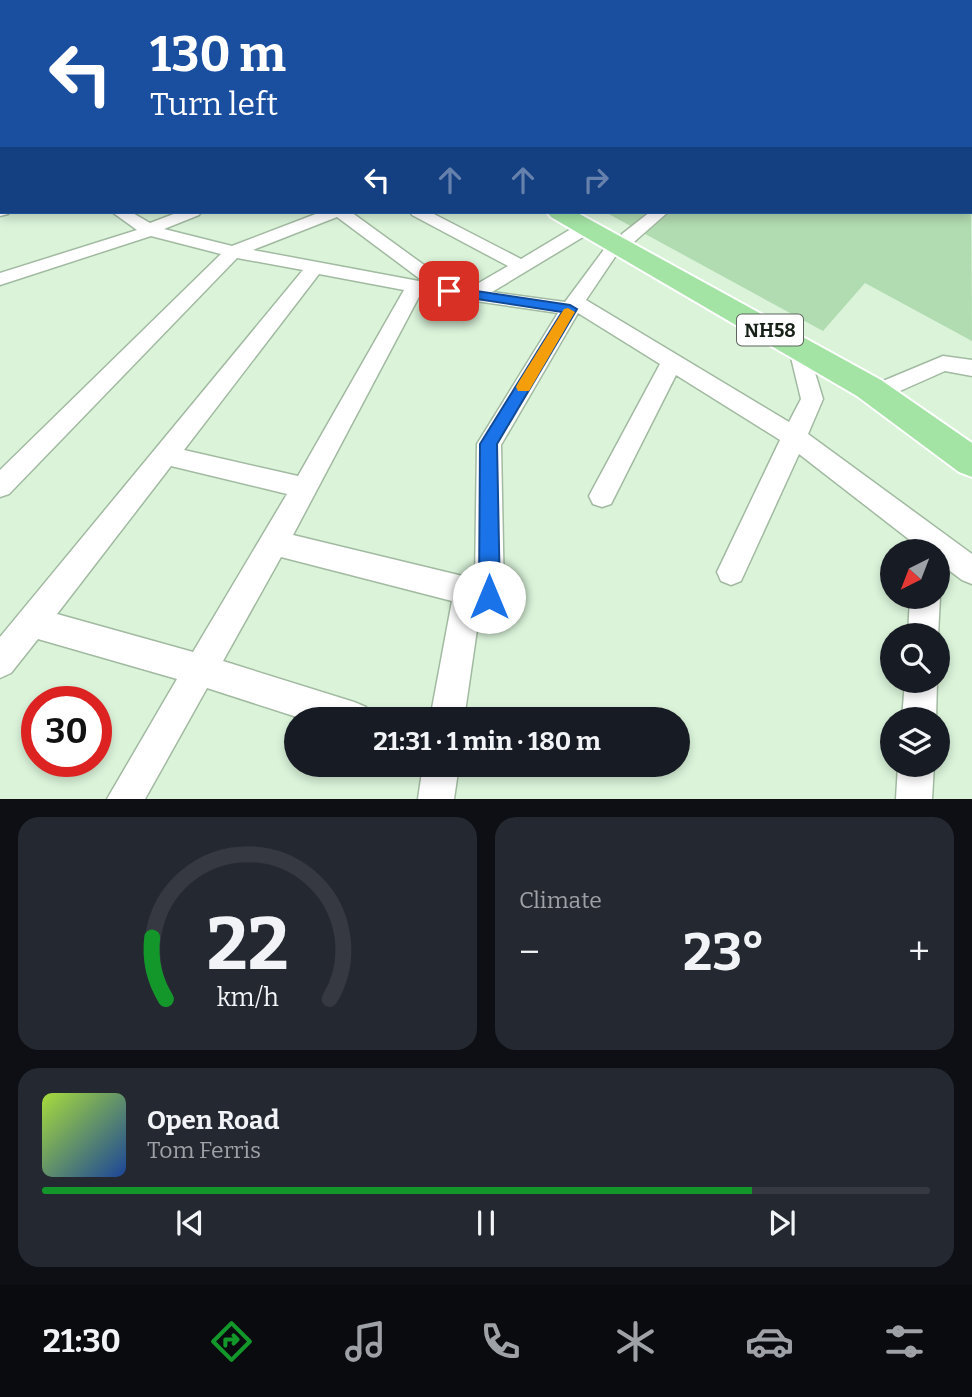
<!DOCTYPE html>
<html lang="en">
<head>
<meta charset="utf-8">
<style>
  :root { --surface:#171b24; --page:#242831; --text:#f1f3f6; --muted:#9ea1a6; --line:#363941; --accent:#13962a }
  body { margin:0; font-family:Bitter,serif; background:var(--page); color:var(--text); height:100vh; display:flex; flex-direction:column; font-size:26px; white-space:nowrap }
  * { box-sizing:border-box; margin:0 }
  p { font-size:23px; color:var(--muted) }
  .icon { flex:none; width:38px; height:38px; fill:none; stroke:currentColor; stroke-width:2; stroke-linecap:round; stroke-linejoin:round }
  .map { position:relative; height:799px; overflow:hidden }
  .side { display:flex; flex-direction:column; gap:18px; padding:18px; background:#0d0f14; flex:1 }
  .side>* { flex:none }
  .hud { position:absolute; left:0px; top:0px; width:973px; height:214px; box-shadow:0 4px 10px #0003; background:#1a4fa0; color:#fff; overflow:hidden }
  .needle { width:46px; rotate:222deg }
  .tools { position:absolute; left:880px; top:539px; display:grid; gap:14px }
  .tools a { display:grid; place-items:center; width:70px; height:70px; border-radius:50%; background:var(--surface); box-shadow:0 4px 10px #0003; font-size:35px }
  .speed { position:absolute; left:21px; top:686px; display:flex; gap:14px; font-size:35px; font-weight:700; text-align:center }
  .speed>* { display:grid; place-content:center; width:91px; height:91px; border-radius:50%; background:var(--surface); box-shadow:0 4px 10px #0003; line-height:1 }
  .speed .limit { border:10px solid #d22; background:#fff; color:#111 }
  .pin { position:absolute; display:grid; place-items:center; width:60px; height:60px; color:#fff; margin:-30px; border-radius:14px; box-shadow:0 4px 10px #0006 }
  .me { position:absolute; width:77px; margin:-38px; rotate:0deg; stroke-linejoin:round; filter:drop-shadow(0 0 5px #0008) }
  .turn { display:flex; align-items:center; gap:24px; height:147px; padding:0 35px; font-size:32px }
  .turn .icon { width:91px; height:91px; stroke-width:2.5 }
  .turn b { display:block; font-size:49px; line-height:60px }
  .lanes { display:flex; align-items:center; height:66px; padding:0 35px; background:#0003; justify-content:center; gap:35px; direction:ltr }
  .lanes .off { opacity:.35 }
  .big { font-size:52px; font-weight:700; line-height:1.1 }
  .side .card { flex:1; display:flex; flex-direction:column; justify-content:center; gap:10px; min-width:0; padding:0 24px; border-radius:21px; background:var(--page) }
  .side .dial { align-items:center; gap:0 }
  .dial svg { height:182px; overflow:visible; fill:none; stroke:var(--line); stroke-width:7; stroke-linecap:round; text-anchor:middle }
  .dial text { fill:var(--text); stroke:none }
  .song { display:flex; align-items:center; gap:21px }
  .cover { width:84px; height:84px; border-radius:10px; background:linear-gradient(135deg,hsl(80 70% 55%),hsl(220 70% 35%)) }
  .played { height:7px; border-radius:4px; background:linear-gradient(90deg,var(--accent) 80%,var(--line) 80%) }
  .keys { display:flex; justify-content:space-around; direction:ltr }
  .heat { display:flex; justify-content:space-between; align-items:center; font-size:38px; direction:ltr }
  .side .tiles { flex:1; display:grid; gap:18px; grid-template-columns:1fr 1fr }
  .card:last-child { grid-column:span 2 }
  .trip { position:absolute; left:284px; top:707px; width:406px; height:70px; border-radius:35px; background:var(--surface); box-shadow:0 4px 10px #0003; font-weight:700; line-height:70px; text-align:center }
  .tabs { display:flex; height:112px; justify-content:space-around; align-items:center; background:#090b0e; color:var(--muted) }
  .tabs .icon { width:49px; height:49px }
  .tabs .current { color:var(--accent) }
  .tabs b { font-size:32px; color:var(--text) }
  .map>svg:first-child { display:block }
  .green { fill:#b1dbb0 }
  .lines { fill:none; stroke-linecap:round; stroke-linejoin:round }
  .minor-casing { stroke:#a2baa1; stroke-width:3 }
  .highway-casing { stroke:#fff; stroke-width:4 }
  .minor { fill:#fff; fill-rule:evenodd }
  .highway { fill:#a3e4a4; fill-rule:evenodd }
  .route { fill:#1a73e8; stroke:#114b97; stroke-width:2 }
  .slow { fill:#f59e0b }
  .labels { text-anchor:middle; stroke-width:7; stroke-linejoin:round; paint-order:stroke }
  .shield { fill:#fff; stroke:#5d645d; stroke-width:2 }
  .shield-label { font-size:19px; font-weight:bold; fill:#182118 }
</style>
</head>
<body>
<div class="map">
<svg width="972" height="799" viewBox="0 0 972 799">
  <rect width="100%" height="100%" fill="#daf3d9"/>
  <path class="green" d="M971 180 972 341 865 283 823 331 605 212H971Z"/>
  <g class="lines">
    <defs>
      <path id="minor" d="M121 0H132L120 2Z
        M160 0H172L160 2Z
        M231 0H245L230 2Z
        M265 0H279L280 2H266Z
        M379 0H389L378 2Z
        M487 0H498L486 2Z
        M558 0H568L557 2Z
        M611 0H619L620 2H610Z
        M683 0H691L692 2H682Z
        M730 0H738L729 2Z
        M780 0H788L789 2H779Z
        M830 0H838L839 2H829Z
        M880 0H888L889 2H879Z
        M2 24V31H0V25Z
        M971 33H972V39H971Z
        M0 59H2V65H0Z
        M971 64H972V70H971Z
        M971 82H972V90H971Z
        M971 105H972V113H971Z
        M971 150H972V160H971Z
        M0 206 2 212H10L8 214 0 216Z
        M112 212H131L150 223 179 212H201L199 215 164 229 232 246 321 212H351L453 286 470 288 508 266 412 215 410 212H430L521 259 581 223H593L595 227 593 231 492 292 565 302 611 240H621L622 234 650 212H668L634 242H625L586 300 789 422 801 399 788 345 791 340H805L823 399 808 434 972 554V584L962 580 938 562V551H924L799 454 741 581 731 585 721 581 717 572 780 440 676 375 611 504 602 507 593 504 589 496 660 364 578 313 501 445 504 597 499 607 489 611 480 609 464 719H430L452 601 281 557 223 661 354 702 366 707 371 719H303L207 688 145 799H107L177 679 38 639 11 673 0 678V637L303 270 237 258 9 494 0 497V470L221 254 151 236 0 285V273L137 230ZM337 217 424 282 253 250ZM319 274 404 290 298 476 184 450ZM421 293 558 313 477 444 475 579 293 535ZM171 466 287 494 193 652 57 614Z
        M943 356 972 360V376L945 371 891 395 883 393 880 387 883 381Z
        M938 593 940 597 938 636 908 635 910 597H938Z
        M905 681H937L936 719H902Z
        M423 765H459L454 799H418Z
        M898 765H934L932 799H896Z"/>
      <path id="highway" d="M16 0H30V2H17Z
        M547 212H576L881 380 972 443V477L959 472 857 396 551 217Z"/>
    </defs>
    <use href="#minor" class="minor-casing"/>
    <use href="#highway" class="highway-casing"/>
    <use href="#minor" class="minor"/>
    <use href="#highway" class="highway"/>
  </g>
  <path class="route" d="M449 287 570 305 577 309 497 444 500 597 497 604 489 607 482 604 479 597 480 444 562 312 444 294 442 291Z"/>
  <path class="slow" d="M568 308 575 312 529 391H518L516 387 518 383 564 309Z"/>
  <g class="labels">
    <rect class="shield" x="737" y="314.5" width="66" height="31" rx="5"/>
    <g class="shield-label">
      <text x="770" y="337">NH58</text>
    </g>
  </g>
</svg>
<div class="tools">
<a><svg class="needle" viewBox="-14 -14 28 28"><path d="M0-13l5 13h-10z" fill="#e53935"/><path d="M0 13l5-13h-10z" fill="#9ea1a6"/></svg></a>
<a><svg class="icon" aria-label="search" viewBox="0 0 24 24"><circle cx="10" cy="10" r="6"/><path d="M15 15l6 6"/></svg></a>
<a><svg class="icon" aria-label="layers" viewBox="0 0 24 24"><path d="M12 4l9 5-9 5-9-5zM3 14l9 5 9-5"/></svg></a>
</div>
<div class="speed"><div class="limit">30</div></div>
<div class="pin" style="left:449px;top:291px;background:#d93025"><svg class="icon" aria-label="arrive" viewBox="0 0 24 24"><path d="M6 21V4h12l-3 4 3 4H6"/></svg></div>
<svg class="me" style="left:489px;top:597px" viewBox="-20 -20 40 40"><circle r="19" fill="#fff"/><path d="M0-13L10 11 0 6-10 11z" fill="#1a73e8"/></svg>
<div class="trip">21:31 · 1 min · 180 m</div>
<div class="hud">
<div class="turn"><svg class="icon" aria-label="left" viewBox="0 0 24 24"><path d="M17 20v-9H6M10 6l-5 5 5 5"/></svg><div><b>130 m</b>Turn left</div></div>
<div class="lanes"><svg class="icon" aria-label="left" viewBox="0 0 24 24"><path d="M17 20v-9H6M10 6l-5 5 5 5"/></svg><svg class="icon off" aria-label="ahead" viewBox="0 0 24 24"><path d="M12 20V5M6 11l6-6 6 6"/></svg><svg class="icon off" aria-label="ahead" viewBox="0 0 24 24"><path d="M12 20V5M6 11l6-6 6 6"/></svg><svg class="icon off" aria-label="right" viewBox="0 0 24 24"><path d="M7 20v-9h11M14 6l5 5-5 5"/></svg></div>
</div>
</div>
<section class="side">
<div class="tiles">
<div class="card dial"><svg viewBox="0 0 100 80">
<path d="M14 69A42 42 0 1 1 86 69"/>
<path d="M14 69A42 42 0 0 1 8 42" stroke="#13962a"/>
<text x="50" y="56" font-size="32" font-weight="700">22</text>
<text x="50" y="72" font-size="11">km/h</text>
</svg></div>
<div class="card"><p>Climate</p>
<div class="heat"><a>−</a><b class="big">23°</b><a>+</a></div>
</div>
<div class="card">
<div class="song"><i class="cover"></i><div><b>Open Road</b><p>Tom Ferris</p></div></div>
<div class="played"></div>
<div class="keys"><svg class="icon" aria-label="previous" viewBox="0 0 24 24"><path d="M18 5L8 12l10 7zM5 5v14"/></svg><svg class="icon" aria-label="pause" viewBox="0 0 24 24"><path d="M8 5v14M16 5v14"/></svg><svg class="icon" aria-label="next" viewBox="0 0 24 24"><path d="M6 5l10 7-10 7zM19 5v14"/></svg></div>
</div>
</div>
</section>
<nav class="tabs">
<b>21:30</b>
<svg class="icon current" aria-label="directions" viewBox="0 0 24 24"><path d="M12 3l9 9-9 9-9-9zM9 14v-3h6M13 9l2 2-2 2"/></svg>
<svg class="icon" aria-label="music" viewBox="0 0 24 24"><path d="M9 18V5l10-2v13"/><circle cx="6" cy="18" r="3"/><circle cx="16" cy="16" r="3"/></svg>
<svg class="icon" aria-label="phone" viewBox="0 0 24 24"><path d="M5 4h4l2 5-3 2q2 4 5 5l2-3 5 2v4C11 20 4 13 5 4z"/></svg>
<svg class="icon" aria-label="climate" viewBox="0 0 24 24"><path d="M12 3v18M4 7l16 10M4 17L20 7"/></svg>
<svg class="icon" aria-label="car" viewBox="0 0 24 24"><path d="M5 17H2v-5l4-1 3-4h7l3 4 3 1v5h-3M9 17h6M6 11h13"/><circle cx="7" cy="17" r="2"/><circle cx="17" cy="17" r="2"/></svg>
<svg class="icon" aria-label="filters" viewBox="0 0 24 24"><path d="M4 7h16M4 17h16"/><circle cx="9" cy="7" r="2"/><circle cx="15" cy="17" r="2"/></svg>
</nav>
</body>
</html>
